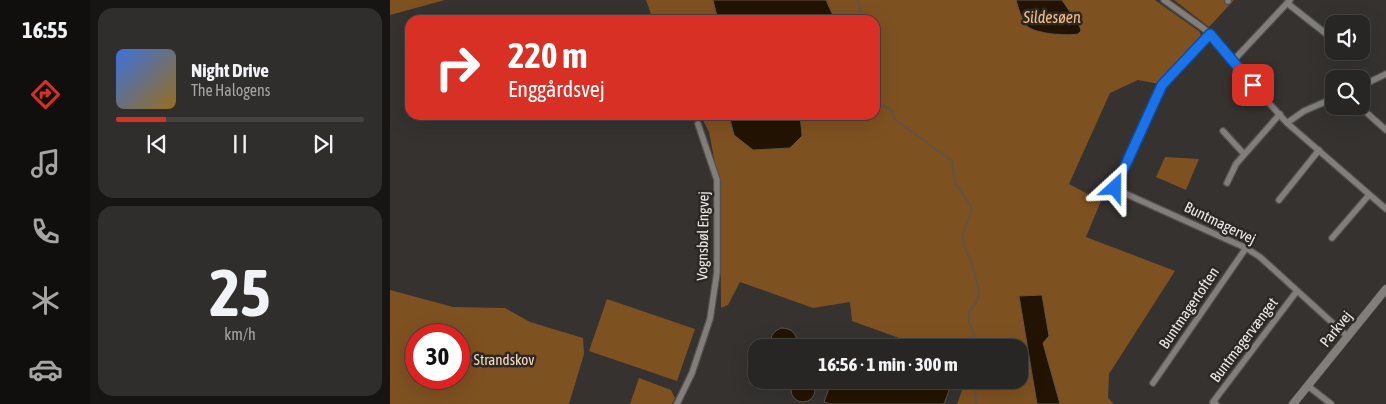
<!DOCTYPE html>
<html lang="en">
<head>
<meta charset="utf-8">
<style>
  :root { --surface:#282624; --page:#302e2c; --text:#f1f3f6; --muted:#a5a5a6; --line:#444341; --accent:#d93025 }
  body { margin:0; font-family:"Asap Condensed",sans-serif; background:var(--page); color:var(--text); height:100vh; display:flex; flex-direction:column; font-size:19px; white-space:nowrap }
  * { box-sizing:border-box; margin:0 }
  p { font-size:16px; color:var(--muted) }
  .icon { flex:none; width:28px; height:28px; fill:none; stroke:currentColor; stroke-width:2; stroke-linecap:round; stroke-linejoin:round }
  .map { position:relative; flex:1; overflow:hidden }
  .drawer { display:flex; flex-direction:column; gap:8px; padding:8px; background:#161514; width:300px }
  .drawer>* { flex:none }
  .banner { position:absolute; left:15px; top:15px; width:475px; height:105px; border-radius:15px; box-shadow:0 5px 20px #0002,0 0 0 1px var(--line); background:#d93025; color:#fff; overflow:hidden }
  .fabs { position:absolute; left:935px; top:15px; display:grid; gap:10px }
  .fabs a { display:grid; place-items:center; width:45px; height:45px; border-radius:10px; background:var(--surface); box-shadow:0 5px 20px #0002,0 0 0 1px var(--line); font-size:25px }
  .speed { position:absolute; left:15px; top:324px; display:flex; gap:10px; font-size:25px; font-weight:700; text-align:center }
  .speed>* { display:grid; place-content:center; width:65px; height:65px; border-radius:50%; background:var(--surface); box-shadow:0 5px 20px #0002,0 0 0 1px var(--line); line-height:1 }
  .speed .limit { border:8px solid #d22; background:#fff; color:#111 }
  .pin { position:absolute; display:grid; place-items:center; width:42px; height:42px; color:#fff; margin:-21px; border-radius:10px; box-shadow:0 2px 8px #0006 }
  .me { position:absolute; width:55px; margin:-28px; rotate:24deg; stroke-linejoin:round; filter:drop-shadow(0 0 4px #0008) }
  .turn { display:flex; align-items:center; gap:18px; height:105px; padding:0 20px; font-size:22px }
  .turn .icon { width:65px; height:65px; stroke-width:2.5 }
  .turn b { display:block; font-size:35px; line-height:42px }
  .drawer .widget { flex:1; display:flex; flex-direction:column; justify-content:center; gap:8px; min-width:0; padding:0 18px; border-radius:15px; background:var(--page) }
  .drawer .dial { align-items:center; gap:0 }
  .dial b { font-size:65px; line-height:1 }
  .song { display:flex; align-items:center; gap:15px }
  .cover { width:60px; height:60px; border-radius:8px; background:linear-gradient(135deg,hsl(220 70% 55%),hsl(40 70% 35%)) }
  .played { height:5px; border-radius:2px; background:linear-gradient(90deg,var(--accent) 20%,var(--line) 20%) }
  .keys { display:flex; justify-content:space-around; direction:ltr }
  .trip { position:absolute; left:358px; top:339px; width:280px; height:50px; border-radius:15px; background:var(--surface); box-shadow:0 5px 20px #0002,0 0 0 1px var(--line); font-weight:700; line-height:50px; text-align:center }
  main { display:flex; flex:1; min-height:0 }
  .menu { display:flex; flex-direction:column; width:90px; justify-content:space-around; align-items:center; background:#100f0e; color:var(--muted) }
  .menu .icon { width:35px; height:35px }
  .menu .selected { color:var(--accent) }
  .menu b { font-size:22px; color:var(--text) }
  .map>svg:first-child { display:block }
  .green { fill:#7e5121; fill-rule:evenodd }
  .water { fill:#231302; stroke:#605447 }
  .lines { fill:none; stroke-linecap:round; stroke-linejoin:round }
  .stream { stroke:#605447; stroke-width:2 }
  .minor-casing { stroke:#53504e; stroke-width:8 }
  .tertiary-casing { stroke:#53504e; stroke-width:9 }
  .minor { stroke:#827f7b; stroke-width:5.5 }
  .tertiary { stroke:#827f7b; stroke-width:8 }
  .route-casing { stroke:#114b97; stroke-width:12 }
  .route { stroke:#1a73e8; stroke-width:9 }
  .labels { text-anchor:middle; stroke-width:5; stroke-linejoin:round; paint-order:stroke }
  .street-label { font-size:15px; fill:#edebe9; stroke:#2b2826 }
  .park-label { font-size:15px; fill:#fcddbf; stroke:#2b2826 }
  .water-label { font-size:16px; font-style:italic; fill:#fbbd81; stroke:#2b2826 }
</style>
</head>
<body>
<main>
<nav class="menu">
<b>16:55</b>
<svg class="icon selected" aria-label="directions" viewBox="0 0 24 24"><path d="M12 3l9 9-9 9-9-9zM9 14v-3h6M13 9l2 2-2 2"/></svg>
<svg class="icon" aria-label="music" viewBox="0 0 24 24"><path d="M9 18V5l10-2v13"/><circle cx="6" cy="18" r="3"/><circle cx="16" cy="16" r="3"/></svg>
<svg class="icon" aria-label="phone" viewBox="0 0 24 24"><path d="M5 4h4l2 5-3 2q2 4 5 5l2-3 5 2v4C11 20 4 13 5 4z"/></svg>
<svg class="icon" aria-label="climate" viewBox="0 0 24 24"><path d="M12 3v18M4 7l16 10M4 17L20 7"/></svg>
<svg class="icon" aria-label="car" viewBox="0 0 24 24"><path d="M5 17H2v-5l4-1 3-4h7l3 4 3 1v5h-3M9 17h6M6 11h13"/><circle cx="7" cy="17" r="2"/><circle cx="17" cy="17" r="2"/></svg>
</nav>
<section class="drawer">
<div class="widget">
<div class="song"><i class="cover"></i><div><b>Night Drive</b><p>The Halogens</p></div></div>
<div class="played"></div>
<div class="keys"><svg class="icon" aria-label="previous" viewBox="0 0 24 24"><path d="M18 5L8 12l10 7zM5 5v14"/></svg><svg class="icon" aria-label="pause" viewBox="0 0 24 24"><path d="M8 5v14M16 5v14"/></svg><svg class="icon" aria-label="next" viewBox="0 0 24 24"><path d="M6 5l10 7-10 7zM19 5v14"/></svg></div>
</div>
<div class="widget dial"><b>25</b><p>km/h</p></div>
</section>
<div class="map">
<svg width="996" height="404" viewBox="0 0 996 404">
  <rect width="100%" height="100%" fill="#353230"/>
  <path class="green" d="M0 0H55L0 15Z
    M256 0H323L328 20H263Z
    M436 0H765L810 32 812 39 769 84 748 80 720 93 679 184 711 201 696 237 785 271 719 374 718 398 724 404H567L575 382 573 380H629V348L534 347 462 321 460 302 423 308 350 282 338 305 331 308 330 189 319 132 312 118 298 117 297 115H339L344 135 412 136 410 115H485V20H445Z
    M784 0H844L819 27Z
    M775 157 809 159 796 190 766 177Z
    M0 290 63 307 115 308 140 322 193 338 194 354 179 404H0ZM26 335H69V378H26Z
    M217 299 305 329 287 381 199 351Z
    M249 378 281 390 285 398 282 404H240Z"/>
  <path class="water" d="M323 0H436L445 20H328Z
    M626 0H672L690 27 691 31 688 34C677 36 645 34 637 26 632 21 628 7 626 0Z
    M339 115H410L412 136 400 148 363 150 344 135Z
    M652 295 659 336 653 343 670 404H647L629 296Z
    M391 328C403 328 409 336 406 347H381C379 338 382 332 391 328Z
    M401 390a12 12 0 1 1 24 0a12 12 0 1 1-24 0Z
    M442 380H546L561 385 554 404H440L434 402Z"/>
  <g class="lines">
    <path class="stream" d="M467 0C470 7 472 13 469 20
      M485 102 500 109 506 120 562 161 565 183 581 206V212L573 233 574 246 582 264 590 294 584 306 579 311V322L584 333 583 348
      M584 380 586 404"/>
    <defs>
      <path id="minor" d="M774 0 813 28 820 34 842 62 897 123 996 209
        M838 1V0
        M897 3 944 40
        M820 34 772 85 725 189 856 248 870 257 958 337
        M957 51 963 56
        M842 62 900 0
        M971 86 996 74
        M969 106 996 130
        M897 123 914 111 944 98
        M833 131 854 154
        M837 183 846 164 890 114
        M889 200 929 150
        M942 238 979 195
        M763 383 856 248
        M918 386 941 404
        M287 404 302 373 320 319 327 272V180L308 124
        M826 404 823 402 907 291"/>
      <path id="tertiary" d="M903 404 996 289"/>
    </defs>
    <use href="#minor" class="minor-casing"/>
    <use href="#tertiary" class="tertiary-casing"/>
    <use href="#minor" class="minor"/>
    <use href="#tertiary" class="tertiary"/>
  </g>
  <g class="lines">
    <defs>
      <path id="route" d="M725 188 772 85 820 34 863 85"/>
    </defs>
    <use href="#route" class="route-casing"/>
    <use href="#route" class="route"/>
  </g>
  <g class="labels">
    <g class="street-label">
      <text transform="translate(830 223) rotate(26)" y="5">Buntmagervej</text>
      <text transform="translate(313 236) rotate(-89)" y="5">Vognsbøl Engvej</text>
      <text transform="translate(799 308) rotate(-56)" y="5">Buntmagertoften</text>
      <text transform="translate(946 329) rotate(-51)" y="5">Parkvej</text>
      <text transform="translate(854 340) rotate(-53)" y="5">Buntmagervænget</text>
    </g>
    <g class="park-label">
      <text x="114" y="365">Strandskov</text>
    </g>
    <g class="water-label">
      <text x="662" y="23">Sildesøen</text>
    </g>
  </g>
</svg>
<div class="fabs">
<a><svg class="icon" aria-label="sound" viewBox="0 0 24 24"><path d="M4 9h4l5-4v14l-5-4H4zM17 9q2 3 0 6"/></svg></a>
<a><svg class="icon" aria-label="search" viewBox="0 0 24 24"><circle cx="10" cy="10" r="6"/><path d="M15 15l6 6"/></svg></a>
</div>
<div class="speed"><div class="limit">30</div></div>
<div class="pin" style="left:863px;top:85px;background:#d93025"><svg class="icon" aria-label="arrive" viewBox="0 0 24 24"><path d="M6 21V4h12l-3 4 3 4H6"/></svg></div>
<svg class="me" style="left:725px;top:188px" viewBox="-20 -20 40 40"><path d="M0-17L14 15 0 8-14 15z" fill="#1a73e8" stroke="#fff" stroke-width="4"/></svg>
<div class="trip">16:56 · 1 min · 300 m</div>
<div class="banner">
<div class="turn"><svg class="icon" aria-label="right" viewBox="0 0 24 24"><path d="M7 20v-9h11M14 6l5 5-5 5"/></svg><div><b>220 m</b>Enggårdsvej</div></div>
</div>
</div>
</main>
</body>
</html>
